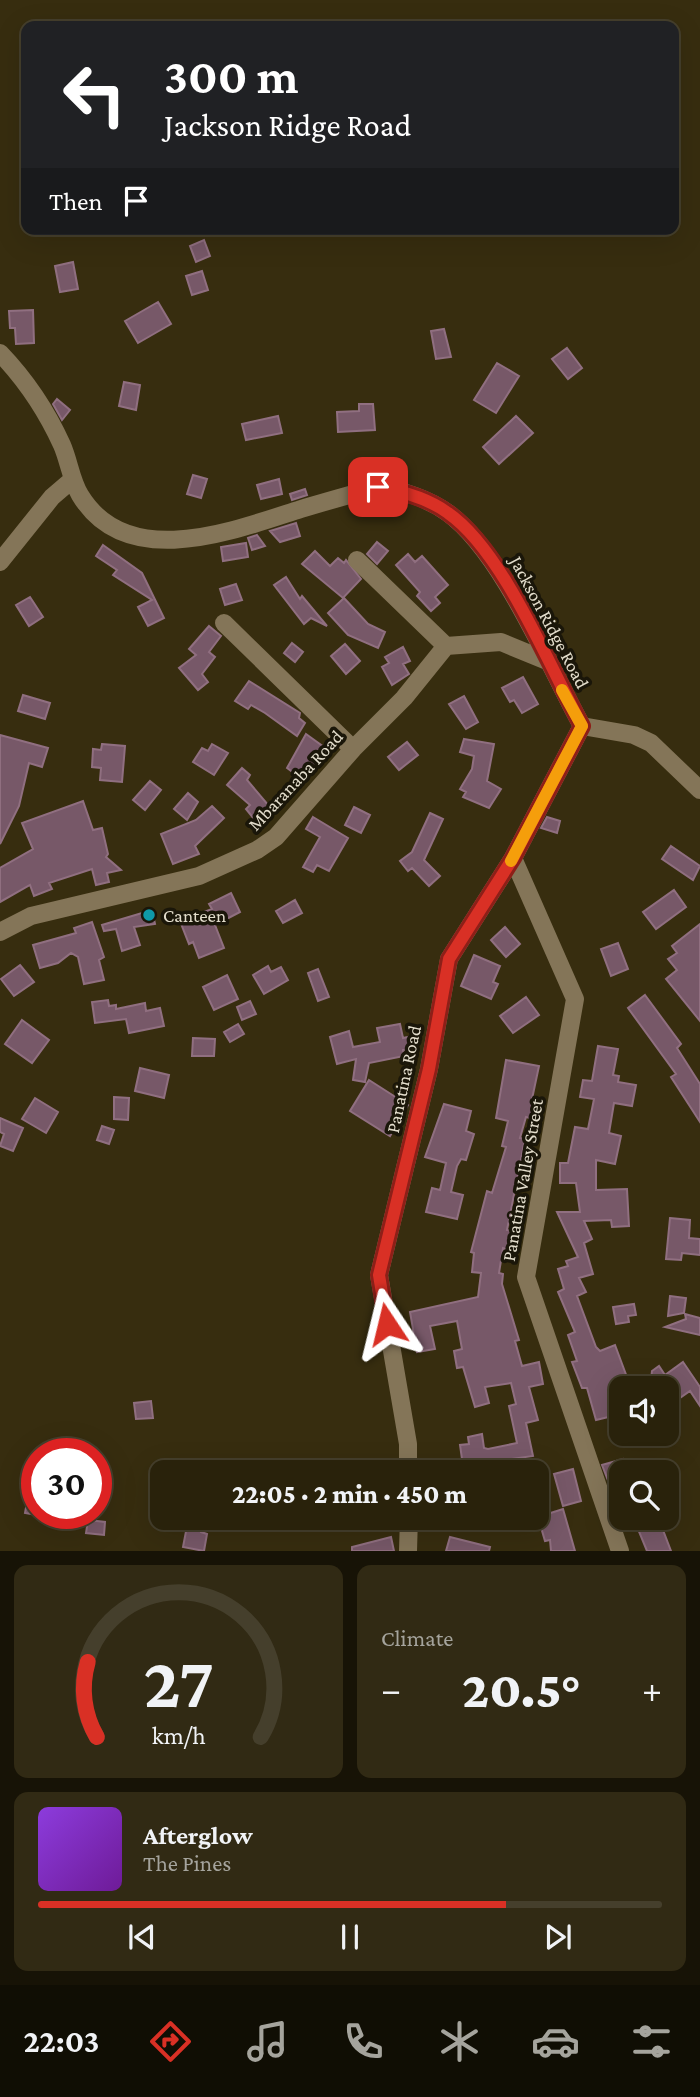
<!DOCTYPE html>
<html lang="en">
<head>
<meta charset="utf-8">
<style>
  :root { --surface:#29220b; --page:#312a14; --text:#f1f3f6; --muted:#a5a49d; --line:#453f2c; --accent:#d93025 }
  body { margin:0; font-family:"Crimson Pro",serif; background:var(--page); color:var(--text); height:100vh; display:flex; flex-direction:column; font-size:26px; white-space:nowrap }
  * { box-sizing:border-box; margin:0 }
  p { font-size:23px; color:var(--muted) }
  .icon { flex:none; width:38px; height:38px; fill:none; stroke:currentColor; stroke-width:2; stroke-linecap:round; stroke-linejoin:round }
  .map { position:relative; height:1551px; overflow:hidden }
  .panel { display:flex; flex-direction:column; gap:14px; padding:14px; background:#171306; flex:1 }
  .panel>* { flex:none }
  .banner { position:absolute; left:21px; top:21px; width:658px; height:214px; border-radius:14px; box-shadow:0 7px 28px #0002,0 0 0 2px var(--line); background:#202124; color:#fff; overflow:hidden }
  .buttons { position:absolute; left:609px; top:1376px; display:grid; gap:14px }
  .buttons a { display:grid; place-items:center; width:70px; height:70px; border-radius:14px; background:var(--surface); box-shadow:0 7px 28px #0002,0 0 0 2px var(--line); font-size:35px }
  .speed { position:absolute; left:21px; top:1438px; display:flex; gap:14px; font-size:35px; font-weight:700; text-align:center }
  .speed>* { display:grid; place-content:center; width:91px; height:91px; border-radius:50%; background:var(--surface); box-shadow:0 7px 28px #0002,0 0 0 2px var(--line); line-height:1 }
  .speed .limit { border:10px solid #d22; background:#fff; color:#111 }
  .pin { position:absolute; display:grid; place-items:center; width:60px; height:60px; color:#fff; margin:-30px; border-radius:14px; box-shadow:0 4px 10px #0006 }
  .me { position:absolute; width:77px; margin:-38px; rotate:350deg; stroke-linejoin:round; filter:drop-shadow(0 0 5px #0008) }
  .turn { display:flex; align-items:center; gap:24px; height:147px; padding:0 28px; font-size:32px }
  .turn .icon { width:91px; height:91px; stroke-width:2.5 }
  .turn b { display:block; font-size:49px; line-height:60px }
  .then { display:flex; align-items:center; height:66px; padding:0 28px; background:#0003; gap:14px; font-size:26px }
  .big { font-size:52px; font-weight:800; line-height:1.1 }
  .panel .tile { flex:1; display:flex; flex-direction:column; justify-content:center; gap:10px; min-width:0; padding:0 24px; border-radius:14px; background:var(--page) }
  .panel .dial { align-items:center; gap:0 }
  .dial svg { height:182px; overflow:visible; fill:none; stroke:var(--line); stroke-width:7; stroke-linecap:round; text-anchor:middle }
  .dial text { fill:var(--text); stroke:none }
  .song { display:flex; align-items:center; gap:21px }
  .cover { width:84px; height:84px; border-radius:10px; background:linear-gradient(135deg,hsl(270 70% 55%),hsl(280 70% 35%)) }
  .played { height:7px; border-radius:4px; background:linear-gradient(90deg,var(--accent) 75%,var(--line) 75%) }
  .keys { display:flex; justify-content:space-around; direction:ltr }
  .heat { display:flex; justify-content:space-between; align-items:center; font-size:38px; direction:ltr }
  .panel .tiles { flex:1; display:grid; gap:14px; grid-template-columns:1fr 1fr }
  .tile:last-child { grid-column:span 2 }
  .trip { position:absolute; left:150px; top:1460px; width:399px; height:70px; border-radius:14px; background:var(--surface); box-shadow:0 7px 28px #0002,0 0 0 2px var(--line); font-weight:800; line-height:70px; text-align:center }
  .tab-bar { display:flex; height:112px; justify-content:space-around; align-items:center; background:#100e04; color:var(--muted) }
  .tab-bar .icon { width:49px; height:49px }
  .tab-bar .on { color:var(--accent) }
  .tab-bar b { font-size:32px; color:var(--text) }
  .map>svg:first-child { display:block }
  .building { fill:#775868; stroke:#906f80; stroke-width:2 }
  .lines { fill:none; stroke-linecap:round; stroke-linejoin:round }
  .minor { stroke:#847558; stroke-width:18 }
  .route-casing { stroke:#8d1f18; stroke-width:18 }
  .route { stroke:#d93025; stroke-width:12 }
  .slow { stroke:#f59e0b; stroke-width:12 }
  .culture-dot { fill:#0f9aa8; stroke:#1a1609; stroke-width:2.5 }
  .labels { text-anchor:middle; stroke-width:7; stroke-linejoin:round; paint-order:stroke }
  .street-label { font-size:19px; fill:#e3ddcc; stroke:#1a1609 }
  .poi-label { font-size:19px; fill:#e3ddcc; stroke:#1a1609; text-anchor:start }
</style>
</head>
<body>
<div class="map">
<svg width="700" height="1551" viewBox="0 0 700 1551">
  <rect width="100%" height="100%" fill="#372d0f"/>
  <path class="building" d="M204 240 210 256 196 262 190 246Z
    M73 262 78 289 60 292 55 266Z
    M202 271 208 290 192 295 186 276Z
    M158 302 171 324 138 343 125 321Z
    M33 310 34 343 16 344 15 328H10L9 311Z
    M444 329 451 357 436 359 431 331Z
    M567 348 582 368 568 379 552 359Z
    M497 363 519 376 496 413 474 400Z
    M124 382 140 385 136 410 119 406Z
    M57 399 70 410 62 420 53 404Z
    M359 404H373L375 430 338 432 337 412 359 411Z
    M278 416 282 433 246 440 242 424Z
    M516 416 533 433 499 464 483 447Z
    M193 475 207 479 201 498 187 494Z
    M279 479 282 494 261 499 257 485Z
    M305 489 307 495 292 500 290 494Z
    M296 523 300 536 280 542 270 531Z
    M257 535 265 546 252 550 248 538Z
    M377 542 388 551 377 564 367 554Z
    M246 543 248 557 223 561 221 547Z
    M103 545 142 573 164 618 148 626 138 607 152 600 113 575 117 570 96 556Z
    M315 551 330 566 338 558 344 563 346 560 361 579 343 598 302 564Z
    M408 554 415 562 422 556 448 585 435 597 440 603 431 611 417 596 420 592 396 565Z
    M286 577 300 599 302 596 327 626 311 618 304 624 274 585Z
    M236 584 242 600 225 605 220 589Z
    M30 597 43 617 29 626 16 605Z
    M344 598 368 624 385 632 378 648 348 635 328 613Z
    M209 626 221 636 209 652 215 657 202 674 208 682 198 690 179 668 196 655 189 649Z
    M292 643 303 652 295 662 284 653Z
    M345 644 360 661 346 674 331 656Z
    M403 647 410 661 403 664 409 674 392 685 382 667 389 663 385 657Z
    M523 677 538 704 522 713 514 700 510 702 502 688Z
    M249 681 300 713 299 718 305 723 297 736 265 713 251 705 248 709 235 701Z
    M23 695 50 703 45 719 18 711Z
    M464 696 478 722 466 729 449 704Z
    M306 734 328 750 302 779 287 768Z
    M0 735 48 748 42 767 29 763 19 806 0 844Z
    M464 739 494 744 487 781 501 789 489 808 463 797 466 792 460 789 472 769 474 756 460 752Z
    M407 742 418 755 399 770 388 757Z
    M102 744 125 746 122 782 100 780 101 768 92 767 93 749 101 750Z
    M212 744 228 753 214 775 193 762 202 748 208 751Z
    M242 768 250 775 247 780 274 812 259 825 246 809 250 805 227 785Z
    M150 781 161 790 145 810 133 800Z
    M188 793 198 802 187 820 174 809Z
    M83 801 93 830 102 828 108 854 106 857 121 870 107 873 109 882 96 885 92 869 49 883 52 889 34 896 30 885 0 902V868L33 849 22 823Z
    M212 806 224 818 195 846 199 854 173 864 161 834 196 820Z
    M354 807 370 815 361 833 345 825Z
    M430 813 443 819 424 860 440 876 429 886 412 868 408 871 400 861 412 852Z
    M313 817 348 838 329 871 317 865 313 872 303 867 320 837 306 829Z
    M547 817 560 821 557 833 541 828Z
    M671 846 700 866 693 880 662 859Z
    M674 890 686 907 656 929 643 912Z
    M231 893 240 912 215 925 224 948 199 958 193 942 189 944 180 921 212 909 209 904Z
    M295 900 302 913 283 923 276 911Z
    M152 910 155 924 134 927 140 945 122 951 116 929 104 931 102 925Z
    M92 922 104 957 99 960 104 980 84 984 78 957 71 953 58 963 40 968 33 945 76 933 74 928Z
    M700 924V1021L666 979 677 970 668 959 677 953 672 946Z
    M505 927 520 944 506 957 491 940Z
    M618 943 628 969 611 976 601 949Z
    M474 955 500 966 493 982 498 984 491 999 461 986Z
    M20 965 34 982 14 996 1 979Z
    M268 966 271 972 281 967 288 980 264 994 253 975Z
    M318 969 329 997 318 1001 308 973Z
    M227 975 238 999 214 1010 203 987Z
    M645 995 681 1044 677 1048 700 1084V1122L671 1077 676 1074 628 1008Z
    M526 997 539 1015 513 1033 500 1016Z
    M108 1000 109 1006 116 1005V1009L145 1003 146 1011 160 1008 164 1026 129 1033 126 1019 95 1023 92 1002Z
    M250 1001 256 1014 242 1020 237 1007Z
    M22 1020 49 1040 32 1063 5 1044Z
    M238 1024 244 1034 230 1042 224 1032Z
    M400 1024 403 1038 408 1037 411 1049 403 1050 404 1056 369 1063 365 1082 353 1080 356 1059 337 1064 330 1037 349 1031 353 1047 380 1042 377 1028Z
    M193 1038 215 1039 214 1056H192Z
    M598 1046 618 1049 613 1075 619 1076 618 1082 636 1085 632 1106 614 1103 609 1133 621 1136 615 1164 596 1160V1190L627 1189 629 1226 612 1227 611 1220 584 1221 592 1239 584 1243 593 1274 579 1278 586 1292 577 1296 596 1347 600 1351 615 1345 631 1388H621V1414L596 1420 587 1388H582L572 1362 577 1361 568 1335 575 1332 558 1292 564 1289 558 1269 568 1266 566 1261 578 1257 557 1212H580L576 1183H560V1163H568L575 1127 588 1129 594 1099 580 1097 583 1080 592 1081Z
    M506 1060 539 1066 532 1099 539 1101 534 1119 526 1117 520 1138 525 1139 507 1230 513 1231 509 1250 503 1248 499 1273 503 1274 502 1284 519 1340 515 1341 522 1366 539 1362 543 1384 529 1387 538 1420 526 1423 533 1456 463 1466 460 1445 469 1444 468 1437 482 1434 484 1448 488 1449 517 1443 509 1406 516 1404 511 1383 485 1387 489 1403 475 1407 463 1367 457 1368 454 1351 462 1349 457 1321 430 1326 435 1349 417 1352 410 1312 478 1297 481 1273 472 1272 474 1253 471 1252 487 1191 492 1193 506 1147 502 1146 508 1121 496 1118Z
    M140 1068 169 1075 164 1098 135 1091Z
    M369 1080 408 1105 390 1136 350 1111Z
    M114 1097 129 1098 128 1120 114 1119Z
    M35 1098 58 1112 46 1133 22 1119Z
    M444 1104 471 1111 466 1131 474 1134 466 1160 461 1159 457 1166 451 1192 463 1195 457 1219 426 1212 432 1188 440 1190 446 1163 425 1157Z
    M0 1118 23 1128 13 1151 0 1146 4 1134 0 1132Z
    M102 1126 114 1130 109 1144 97 1140Z
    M670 1218 690 1220 689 1238 700 1239V1255L682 1253 681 1260 666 1259Z
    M670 1296 686 1298 684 1313 668 1316Z
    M634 1304 636 1315 628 1316 629 1322 616 1324 613 1307Z
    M685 1314 700 1318V1335L665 1327 686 1319Z
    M683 1362 700 1387V1406L690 1391 667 1407V1388H650L652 1371 659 1366 665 1375Z
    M151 1401 153 1418 136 1419 134 1403Z
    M623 1459 626 1472H621V1480L609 1483 602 1465Z
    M573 1469 581 1501 563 1506 554 1474Z
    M31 1480 37 1481V1515L25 1513Z
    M563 1509 575 1551H551L550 1540 545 1541 538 1517Z
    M633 1517H658L671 1551H647Z
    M88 1520 105 1522 104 1535 86 1533Z
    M188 1521 203 1524 201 1532 207 1534 204 1551 183 1547Z
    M391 1537 394 1551H352V1547Z
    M450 1537 490 1547 489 1551H446Z"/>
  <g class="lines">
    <path class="minor" d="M0 353C25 379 47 412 62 445 69 461 71 480 80 495 127 573 235 530 301 509 327 501 353 494 378 487 402 490 429 499 448 513 502 552 549 666 582 726
      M357 560 446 646
      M0 562 52 497 73 479
      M224 623 353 749
      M582 726 634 735 651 743 700 790
      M513 858 575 999 526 1277 620 1551
      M0 932 31 916 199 876 257 850 276 837 353 749 404 698 446 646 501 642 547 661
      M408 1472V1444L379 1275 429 1069 449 959 513 858 582 726
      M408 1551 409 1517"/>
  </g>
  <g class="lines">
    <defs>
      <path id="route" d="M378 487C402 491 429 499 448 513 503 551 549 666 582 726L513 858 449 959 429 1069 379 1275 387 1324"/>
    </defs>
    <use href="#route" class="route-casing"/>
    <use href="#route" class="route"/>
    <path class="slow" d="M511 861 582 726 562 690"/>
  </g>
  <circle class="culture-dot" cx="149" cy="915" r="7"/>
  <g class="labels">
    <g class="street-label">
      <text transform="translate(550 622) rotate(62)" y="7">Jackson Ridge Road</text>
      <text transform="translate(295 780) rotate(-47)" y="7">Mbaranaba Road</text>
      <text transform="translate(403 1079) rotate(-78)" y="7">Panatina Road</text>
      <text transform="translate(522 1180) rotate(-80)" y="7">Panatina Valley Street</text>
    </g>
    <g class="poi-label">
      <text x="163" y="922">Canteen</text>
    </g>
  </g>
</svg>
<div class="buttons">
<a><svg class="icon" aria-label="sound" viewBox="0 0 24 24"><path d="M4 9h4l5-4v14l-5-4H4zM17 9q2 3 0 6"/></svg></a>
<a><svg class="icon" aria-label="search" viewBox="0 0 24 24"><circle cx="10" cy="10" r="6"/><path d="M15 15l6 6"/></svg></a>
</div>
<div class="speed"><div class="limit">30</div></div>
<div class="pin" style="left:378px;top:487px;background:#d93025"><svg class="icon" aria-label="arrive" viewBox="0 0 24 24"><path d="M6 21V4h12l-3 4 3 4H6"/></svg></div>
<svg class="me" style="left:387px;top:1324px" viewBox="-20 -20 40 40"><path d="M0-17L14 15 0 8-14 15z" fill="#d93025" stroke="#fff" stroke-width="4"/></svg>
<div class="trip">22:05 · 2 min · 450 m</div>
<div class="banner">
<div class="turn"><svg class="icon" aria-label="left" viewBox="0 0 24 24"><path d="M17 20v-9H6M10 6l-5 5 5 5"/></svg><div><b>300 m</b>Jackson Ridge Road</div></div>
<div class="then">Then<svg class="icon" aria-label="arrive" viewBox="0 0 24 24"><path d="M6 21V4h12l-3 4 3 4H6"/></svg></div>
</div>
</div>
<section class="panel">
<div class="tiles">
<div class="tile dial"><svg viewBox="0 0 100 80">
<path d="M14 69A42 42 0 1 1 86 69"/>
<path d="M14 69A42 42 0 0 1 10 36" stroke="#d93025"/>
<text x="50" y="56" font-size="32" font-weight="700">27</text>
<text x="50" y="72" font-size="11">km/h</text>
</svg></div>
<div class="tile"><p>Climate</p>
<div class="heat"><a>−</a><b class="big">20.5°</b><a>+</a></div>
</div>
<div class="tile">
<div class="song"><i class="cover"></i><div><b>Afterglow</b><p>The Pines</p></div></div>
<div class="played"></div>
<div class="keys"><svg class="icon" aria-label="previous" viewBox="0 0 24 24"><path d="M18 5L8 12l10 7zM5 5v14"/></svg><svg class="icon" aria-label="pause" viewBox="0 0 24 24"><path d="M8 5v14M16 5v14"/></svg><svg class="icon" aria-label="next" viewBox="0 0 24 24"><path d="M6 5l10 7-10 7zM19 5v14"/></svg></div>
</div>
</div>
</section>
<nav class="tab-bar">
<b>22:03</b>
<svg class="icon on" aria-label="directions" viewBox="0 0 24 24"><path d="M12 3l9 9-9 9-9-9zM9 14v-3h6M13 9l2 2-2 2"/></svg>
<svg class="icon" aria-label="music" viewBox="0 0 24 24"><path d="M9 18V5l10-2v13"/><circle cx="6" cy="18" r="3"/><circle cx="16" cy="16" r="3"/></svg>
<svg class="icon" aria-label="phone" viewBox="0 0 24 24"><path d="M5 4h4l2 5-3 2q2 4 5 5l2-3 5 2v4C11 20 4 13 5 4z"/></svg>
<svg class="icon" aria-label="climate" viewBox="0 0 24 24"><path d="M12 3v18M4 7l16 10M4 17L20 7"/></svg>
<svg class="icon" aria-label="car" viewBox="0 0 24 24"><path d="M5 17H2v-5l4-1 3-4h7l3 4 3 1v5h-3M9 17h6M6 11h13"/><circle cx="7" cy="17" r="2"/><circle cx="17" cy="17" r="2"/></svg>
<svg class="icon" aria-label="filters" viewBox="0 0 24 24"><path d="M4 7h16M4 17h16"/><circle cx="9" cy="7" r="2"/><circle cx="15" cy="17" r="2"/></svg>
</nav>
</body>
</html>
